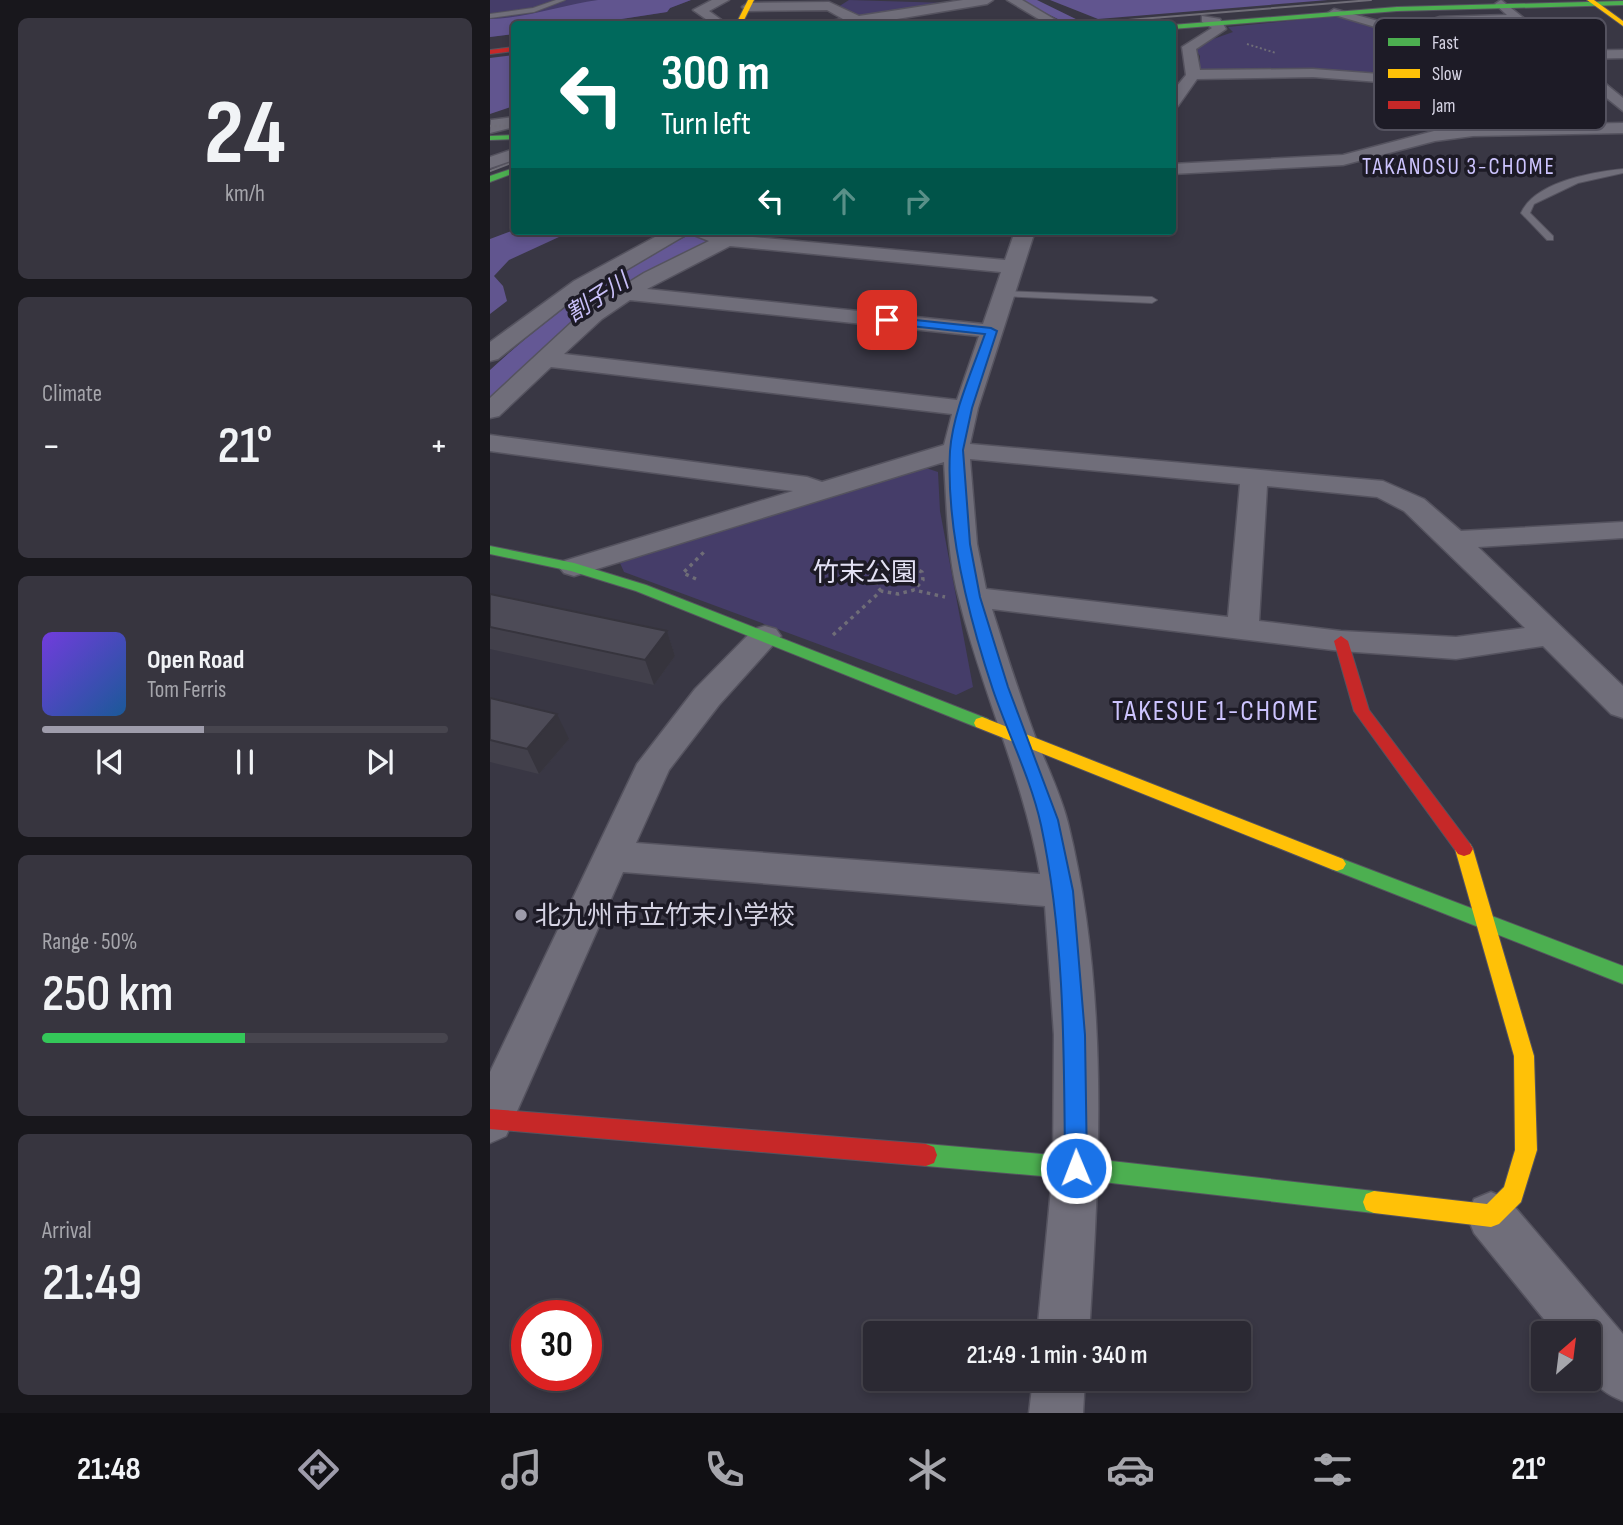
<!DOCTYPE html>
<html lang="en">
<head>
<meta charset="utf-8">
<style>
  :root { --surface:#2b2933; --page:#37353f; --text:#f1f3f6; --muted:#a6a6ac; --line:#47454e; --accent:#9e9cab }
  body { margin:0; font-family:"Sofia Sans Condensed","Noto Sans JP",sans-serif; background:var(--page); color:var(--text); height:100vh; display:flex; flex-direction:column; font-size:26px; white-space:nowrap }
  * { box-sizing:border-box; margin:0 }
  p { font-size:23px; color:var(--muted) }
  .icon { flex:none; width:38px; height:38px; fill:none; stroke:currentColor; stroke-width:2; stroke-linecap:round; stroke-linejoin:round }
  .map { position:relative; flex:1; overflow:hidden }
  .drawer { display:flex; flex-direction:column; gap:18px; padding:18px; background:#18171c; width:490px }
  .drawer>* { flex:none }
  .banner { position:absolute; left:21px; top:21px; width:665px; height:214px; border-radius:7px; box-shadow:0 4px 10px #0003,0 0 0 2px var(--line); background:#00695c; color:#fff; overflow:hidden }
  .needle { width:46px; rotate:28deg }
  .fabs { position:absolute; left:1041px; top:1321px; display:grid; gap:14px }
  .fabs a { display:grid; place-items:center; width:70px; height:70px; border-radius:7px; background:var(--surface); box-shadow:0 4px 10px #0003,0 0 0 2px var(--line); font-size:35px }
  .speed { position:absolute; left:21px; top:1300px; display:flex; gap:14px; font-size:35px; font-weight:700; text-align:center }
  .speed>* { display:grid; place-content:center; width:91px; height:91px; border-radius:50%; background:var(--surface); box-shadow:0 4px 10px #0003,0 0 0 2px var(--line); line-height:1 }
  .speed .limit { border:10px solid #d22; background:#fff; color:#111 }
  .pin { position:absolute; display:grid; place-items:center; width:60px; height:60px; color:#fff; margin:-30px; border-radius:14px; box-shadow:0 4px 10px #0006 }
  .me { position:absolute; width:77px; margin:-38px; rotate:359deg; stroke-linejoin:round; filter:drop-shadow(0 0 5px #0008) }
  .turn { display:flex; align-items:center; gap:24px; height:147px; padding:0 35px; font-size:32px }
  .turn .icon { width:91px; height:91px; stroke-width:2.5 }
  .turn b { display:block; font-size:49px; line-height:60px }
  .lanes { display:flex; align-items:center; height:66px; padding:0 35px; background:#0003; justify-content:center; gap:35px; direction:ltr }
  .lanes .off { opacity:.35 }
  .big { font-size:52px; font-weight:600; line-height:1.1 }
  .drawer .tile { flex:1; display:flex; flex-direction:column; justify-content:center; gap:10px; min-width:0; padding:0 24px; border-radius:10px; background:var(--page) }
  .drawer .dial { align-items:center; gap:0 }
  .dial b { font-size:91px; line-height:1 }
  .song { display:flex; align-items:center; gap:21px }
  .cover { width:84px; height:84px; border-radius:10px; background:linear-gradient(135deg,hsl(260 70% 55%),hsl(210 70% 35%)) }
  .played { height:7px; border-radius:4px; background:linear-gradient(90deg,var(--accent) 40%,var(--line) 40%) }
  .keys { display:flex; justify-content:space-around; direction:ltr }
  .heat { display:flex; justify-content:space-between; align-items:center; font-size:38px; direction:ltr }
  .charge { height:10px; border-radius:5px; background:linear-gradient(90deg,#34c759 50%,var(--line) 0) }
  .trip { position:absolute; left:373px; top:1321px; width:388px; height:70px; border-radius:7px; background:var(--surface); box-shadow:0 4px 10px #0003,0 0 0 2px var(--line); font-weight:600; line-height:70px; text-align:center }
  .tabs { display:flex; height:112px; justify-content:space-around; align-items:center; background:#111014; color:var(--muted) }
  .tabs .icon { width:49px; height:49px }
  .tabs .current { color:var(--accent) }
  .tabs b { font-size:32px; color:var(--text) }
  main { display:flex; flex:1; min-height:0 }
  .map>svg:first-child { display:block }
  .green { fill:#453d69 }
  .forest { fill:#61558f }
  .water { fill:#645895 }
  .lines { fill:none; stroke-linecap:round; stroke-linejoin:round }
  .lane-casing { stroke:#55535f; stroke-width:2 }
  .street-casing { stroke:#55535f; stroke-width:3 }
  .fast-casing { stroke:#55535f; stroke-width:2 }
  .slow-casing { stroke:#55535f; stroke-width:2 }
  .jam-casing { stroke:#55535f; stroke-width:2 }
  .path-far1 { stroke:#6f6d77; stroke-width:2; stroke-dasharray:2 2.5; stroke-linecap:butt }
  .path { stroke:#6f6d77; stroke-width:3.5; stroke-dasharray:3.5 4.5; stroke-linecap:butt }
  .lane { fill:#706e7a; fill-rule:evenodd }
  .street { fill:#706e7a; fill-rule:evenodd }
  .fast { fill:#4caf50; fill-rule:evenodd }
  .slow { fill:#ffc107; fill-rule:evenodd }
  .jam { fill:#c62828; fill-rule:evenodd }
  .tram { stroke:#6f6d77; stroke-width:2 }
  .path-bridge { stroke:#6f6d77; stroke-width:2.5; stroke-dasharray:2 2.5; stroke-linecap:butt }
  .wall { fill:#42404b }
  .shaded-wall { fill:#36343d }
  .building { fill:#4d4b57; stroke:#36343d; stroke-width:2 }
  .route { fill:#1a73e8; stroke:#114b97; stroke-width:2 }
  .poi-dot { fill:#9e9cab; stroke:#1d1b26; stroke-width:2.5 }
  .labels { text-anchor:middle; stroke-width:7; stroke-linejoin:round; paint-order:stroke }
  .far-neighbourhood-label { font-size:23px; letter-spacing:2px; fill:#cdc4fe; stroke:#1d1b26 }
  .far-water-label { font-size:23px; font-style:italic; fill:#c8bff8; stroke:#1d1b26 }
  .park-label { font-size:26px; fill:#e3e1f4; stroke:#1d1b26 }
  .poi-label { font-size:26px; fill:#d5d3e3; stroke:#1d1b26; text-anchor:start }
  .neighbourhood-label { font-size:28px; letter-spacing:2px; fill:#cdc4fe; stroke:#1d1b26 }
  .key { fill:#1d1b26; stroke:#54525f; stroke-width:2 }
  .key-label { font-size:19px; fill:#d5d3e3 }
</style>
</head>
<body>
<main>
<section class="drawer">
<div class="tile dial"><b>24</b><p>km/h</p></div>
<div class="tile"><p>Climate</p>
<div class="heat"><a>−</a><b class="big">21°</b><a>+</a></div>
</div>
<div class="tile">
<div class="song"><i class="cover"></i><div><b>Open Road</b><p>Tom Ferris</p></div></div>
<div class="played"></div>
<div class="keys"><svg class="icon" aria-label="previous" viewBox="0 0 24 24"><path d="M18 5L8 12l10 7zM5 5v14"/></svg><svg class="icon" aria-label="pause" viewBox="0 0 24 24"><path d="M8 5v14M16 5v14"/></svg><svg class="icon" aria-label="next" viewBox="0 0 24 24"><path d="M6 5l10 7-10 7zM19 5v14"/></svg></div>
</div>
<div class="tile"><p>Range · 50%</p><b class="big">250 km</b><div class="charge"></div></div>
<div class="tile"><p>Arrival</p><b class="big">21:49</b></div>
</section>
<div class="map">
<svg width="1133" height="1413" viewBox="0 0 1133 1413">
  <rect width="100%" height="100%" fill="#393744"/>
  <path class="green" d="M0 0H201L180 8 177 12 99 24H24V34L0 37Z
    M359 0 458 3 373 18 348 7Z
    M845 16 984 53 990 58 976 74 927 79 710 71V56L706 50 709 44 743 32 738 27Z
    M433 467 448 472 450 511 483 687 466 695 134 572 130 563 146 552Z"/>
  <path class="forest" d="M108 0H201L180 8 177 12 99 24H24V34L0 37V19C37 18 72 5 108 0Z
    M560 0H838L608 19Z
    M24 55V106L0 114V58Z
    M24 230 82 231 19 260 4 276 13 286 17 301 0 314V239Z"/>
  <path class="water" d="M529 0H547L596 24H578Z
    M209 231H244C189 255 136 282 88 318 57 343 28 372 0 399V370C63 312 130 264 209 231Z"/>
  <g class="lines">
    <defs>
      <path id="lane" d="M66 0H75L44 12 0 18V14L43 8Z
        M1133 169V173L1088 183 1044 204 1040 213 1063 236V240H1057L1031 213C1045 182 1102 172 1133 169Z
        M514 291 662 297 667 300 662 303 510 296 509 294Z"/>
      <path id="street" d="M222 0H239L219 11 237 24H223L203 10Z
        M473 0H503L497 4 377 24H340L341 21 353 19 337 10 258 11 252 7 258 3 339 2 369 16Z
        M517 0H532L569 22 557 24Z
        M1011 0 1075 51 1133 50V58L1085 59 1133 98V111L1068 59 1003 60 991 78 1037 125 1133 123V133L983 136 945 141 853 165 682 174V164L853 155 944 131 1019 125 979 84 929 85 823 77 707 79 688 106 682 108V92L696 75 692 47 722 28 712 22V16L730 19 736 29 706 49 710 70 823 69 929 77 979 75 990 58 838 13 844 9 914 28 950 17 1017 15 1005 4ZM1026 23 1059 51 999 52 928 32 951 25Z
        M670 20 677 24H658L660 21Z
        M24 117V127L0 133 1 120Z
        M24 149V160L0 168V157Z
        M176 231H243L252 236 515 260 525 231H545L488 408 480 444 893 481 934 499 971 531 1133 522V538L988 547 1133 686V718L1121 714 1053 646 966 659 851 651 502 609C516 653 530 696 546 739 557 766 571 795 578 823 619 990 610 1164 599 1334H547L563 1168 564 1035 555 906 133 872 16 1136 0 1143V1072L147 764 205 689 264 629 275 626 286 629 291 636 229 705 179 770 146 843 550 874C534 780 492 692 469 599 457 555 457 508 454 462L84 576 74 573 69 567 74 561 303 491 0 451V435L317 477 332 482 454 445 462 414 61 367 9 416 0 418V398L96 309 154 273 219 241 199 233 75 306 8 359 0 361V342L84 281ZM240 246 511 272 493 324 157 289ZM140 300 489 336 467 400 74 354 112 319ZM480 459 750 484 738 617 496 589 487 544ZM777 486 887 497 914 511 1035 628 966 637 851 631 769 621Z
        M1001 1192 1018 1199 1133 1334V1401C1095 1386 1099 1370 1099 1334H1066L984 1233 977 1216 984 1199Z
        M543 1379H595L593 1413H539Z"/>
      <path id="fast" d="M1133 1V5L907 11 682 29V25L907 7Z
        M24 135V139L0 140V136Z
        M24 168V173L0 182V176Z
        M0 546 84 563 156 585 498 719 500 723 498 727H486L146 591 81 571 0 554Z
        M847 857 1133 966V984L841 869 838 864 841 859Z
        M436 1144 586 1157 884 1191 892 1194 895 1202 892 1210 884 1213 586 1179 436 1166 428 1163 425 1155 428 1147Z"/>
      <path id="slow" d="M258 0H264L252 24H246Z
        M1097 0H1104L1133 21V26Z
        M492 717 853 859 856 864 853 869 847 871 841 869 486 727 484 723 486 719Z
        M974 842 980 844 983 849 1044 1056 1047 1150 1031 1202 1009 1224 1001 1227 884 1213 876 1210 873 1202 876 1194 884 1191 997 1204 1014 1187 1025 1150 1024 1056 965 849 968 844Z"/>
      <path id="jam" d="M24 47V51L0 54V50Z
        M851 636 858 641 879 710 980 844 983 849 980 854 974 856 968 854 864 711 844 641Z
        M0 1109 436 1144 444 1147 447 1155 444 1163 436 1166 0 1129Z"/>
    </defs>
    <use href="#lane" class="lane-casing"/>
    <use href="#street" class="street-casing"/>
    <use href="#fast" class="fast-casing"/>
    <use href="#slow" class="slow-casing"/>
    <use href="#jam" class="jam-casing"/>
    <path class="path-far1" d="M757 44 786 53"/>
    <path class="path" d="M206 579 193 573 214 552
      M391 591 386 585 388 574C402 561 416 563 432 572L433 580 424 590
      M343 635 391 591 408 594 424 590 455 597"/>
    <use href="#lane" class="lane"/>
    <use href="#street" class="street"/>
    <use href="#fast" class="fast"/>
    <use href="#slow" class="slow"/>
    <use href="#jam" class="jam"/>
    <path class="tram" d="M589 24 881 0
      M0 171 24 162"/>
    <path class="path-bridge" d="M0 126H24"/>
  </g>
  <path class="wall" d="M0 594 177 631 185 656 164 685 0 649Z
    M0 698 79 739 49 774 0 762Z"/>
  <path class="shaded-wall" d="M177 631 185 656 164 685 155 660Z
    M67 714 79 739 49 774 37 749Z"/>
  <path class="building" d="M330 21 337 24H310Z
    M0 594 177 631 155 660 0 627Z
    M0 698 67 714 37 749 0 740Z"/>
  <path class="route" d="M397 317 501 328 507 331 482 408 473 450 480 544 490 597 518 687 568 820 583 891 595 1035 597 1168 594 1176 586 1179 578 1176 575 1168C574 1053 575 938 551 825 541 779 518 734 503 690 479 618 456 526 460 451 463 412 482 371 495 334L393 323 391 320Z"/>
  <circle class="poi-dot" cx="31" cy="915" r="7"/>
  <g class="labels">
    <g class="far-neighbourhood-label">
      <text x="969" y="174">TAKANOSU 3-CHOME</text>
    </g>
    <g class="far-water-label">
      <text transform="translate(107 297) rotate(-33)" y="8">割子川</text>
    </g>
    <g class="park-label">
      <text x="375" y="581">竹末公園</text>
    </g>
    <g class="poi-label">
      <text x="45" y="924">北九州市立竹末小学校</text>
    </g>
    <g class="neighbourhood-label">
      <text x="726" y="720">TAKESUE 1-CHOME</text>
    </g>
  </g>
  <rect x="884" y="18" width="232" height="112" rx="10" class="key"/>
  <rect x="898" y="38" width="32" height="8" fill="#4caf50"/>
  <rect x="898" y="69" width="32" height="9" fill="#ffc107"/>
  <rect x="898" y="101" width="32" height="8" fill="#c62828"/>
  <g class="key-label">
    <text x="942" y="49">Fast</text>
    <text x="942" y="80">Slow</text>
    <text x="942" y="112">Jam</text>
  </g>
</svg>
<div class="fabs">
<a><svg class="needle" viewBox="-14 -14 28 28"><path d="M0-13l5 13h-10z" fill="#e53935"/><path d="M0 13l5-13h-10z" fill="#a6a6ac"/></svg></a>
</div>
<div class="speed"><div class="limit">30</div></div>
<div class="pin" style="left:397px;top:320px;background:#d93025"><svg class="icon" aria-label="arrive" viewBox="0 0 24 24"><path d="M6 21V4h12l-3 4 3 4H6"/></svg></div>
<svg class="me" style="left:586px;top:1168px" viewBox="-20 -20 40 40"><circle r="17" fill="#1a73e8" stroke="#fff" stroke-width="3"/><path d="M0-11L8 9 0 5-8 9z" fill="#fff"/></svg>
<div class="trip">21:49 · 1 min · 340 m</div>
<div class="banner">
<div class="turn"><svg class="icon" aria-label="left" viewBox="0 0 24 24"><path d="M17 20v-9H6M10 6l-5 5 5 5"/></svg><div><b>300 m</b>Turn left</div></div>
<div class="lanes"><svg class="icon" aria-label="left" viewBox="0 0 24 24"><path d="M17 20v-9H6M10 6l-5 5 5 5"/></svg><svg class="icon off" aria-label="ahead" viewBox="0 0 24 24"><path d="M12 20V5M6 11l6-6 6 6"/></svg><svg class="icon off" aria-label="right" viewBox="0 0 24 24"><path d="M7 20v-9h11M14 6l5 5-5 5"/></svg></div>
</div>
</div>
</main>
<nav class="tabs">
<b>21:48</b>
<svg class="icon current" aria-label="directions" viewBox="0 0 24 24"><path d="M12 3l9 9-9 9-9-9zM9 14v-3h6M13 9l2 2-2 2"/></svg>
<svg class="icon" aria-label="music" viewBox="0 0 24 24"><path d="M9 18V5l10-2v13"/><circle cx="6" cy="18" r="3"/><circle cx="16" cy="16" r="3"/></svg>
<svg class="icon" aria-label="phone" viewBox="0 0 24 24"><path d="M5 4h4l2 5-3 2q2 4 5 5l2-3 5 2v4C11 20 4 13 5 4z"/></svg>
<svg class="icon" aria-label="climate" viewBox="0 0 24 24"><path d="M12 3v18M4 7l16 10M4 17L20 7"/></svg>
<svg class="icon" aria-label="car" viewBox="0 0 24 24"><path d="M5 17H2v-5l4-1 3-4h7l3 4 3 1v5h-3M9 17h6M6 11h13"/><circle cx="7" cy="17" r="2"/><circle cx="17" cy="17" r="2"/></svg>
<svg class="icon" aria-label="filters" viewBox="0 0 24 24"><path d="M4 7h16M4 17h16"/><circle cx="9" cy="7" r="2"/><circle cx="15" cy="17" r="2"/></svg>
<b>21°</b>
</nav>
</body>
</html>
